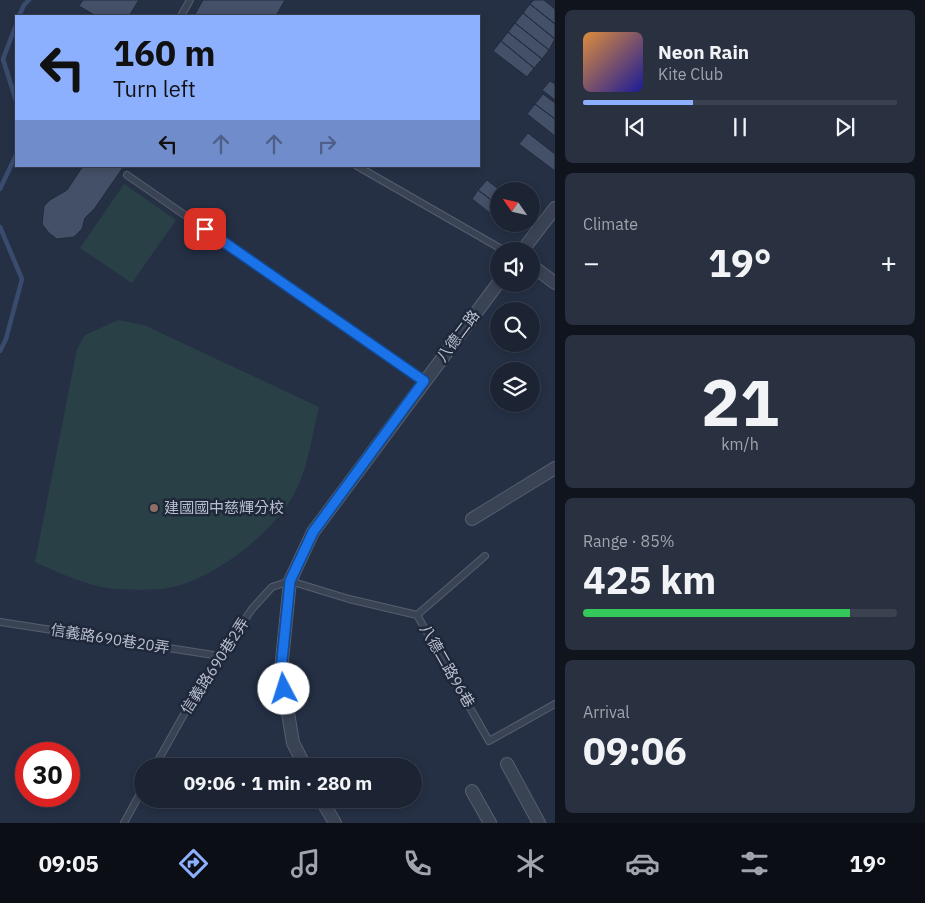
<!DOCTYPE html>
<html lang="en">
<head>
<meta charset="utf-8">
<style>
  :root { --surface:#1c2434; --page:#293040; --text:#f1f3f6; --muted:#a0a4ac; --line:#3a414f; --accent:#8caffe }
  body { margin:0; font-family:"IBM Plex Sans","Noto Sans TC",sans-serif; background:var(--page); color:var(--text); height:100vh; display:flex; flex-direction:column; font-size:19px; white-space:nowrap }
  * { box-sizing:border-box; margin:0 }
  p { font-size:16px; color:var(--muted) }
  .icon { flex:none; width:28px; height:28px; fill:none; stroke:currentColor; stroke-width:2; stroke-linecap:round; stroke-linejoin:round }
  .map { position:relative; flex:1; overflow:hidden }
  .panel { display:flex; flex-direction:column; gap:10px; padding:10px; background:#0f141d; width:370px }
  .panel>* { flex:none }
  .hud { position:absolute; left:15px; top:15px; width:465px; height:152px; border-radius:0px; box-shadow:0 2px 8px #0003,0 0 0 1px var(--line); background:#8caffe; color:#111; overflow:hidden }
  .needle { width:32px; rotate:304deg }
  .buttons { position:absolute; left:490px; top:182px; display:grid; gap:10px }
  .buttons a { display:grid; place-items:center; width:50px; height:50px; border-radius:50%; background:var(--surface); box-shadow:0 2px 8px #0003,0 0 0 1px var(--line); font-size:25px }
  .speed { position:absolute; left:15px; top:742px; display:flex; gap:10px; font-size:25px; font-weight:700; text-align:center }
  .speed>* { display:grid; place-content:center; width:65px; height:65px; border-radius:50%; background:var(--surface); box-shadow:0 2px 8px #0003,0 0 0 1px var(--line); line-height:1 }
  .speed .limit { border:8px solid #d22; background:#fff; color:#111 }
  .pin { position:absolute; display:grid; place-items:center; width:42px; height:42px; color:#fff; margin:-21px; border-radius:10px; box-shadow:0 2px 8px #0006 }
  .me { position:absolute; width:55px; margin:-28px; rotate:355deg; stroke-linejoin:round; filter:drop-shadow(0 0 4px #0008) }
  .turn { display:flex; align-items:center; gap:18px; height:105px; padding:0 15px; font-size:22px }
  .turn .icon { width:65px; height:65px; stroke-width:2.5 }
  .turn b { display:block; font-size:35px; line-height:42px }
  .lanes { display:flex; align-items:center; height:48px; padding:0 15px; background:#0003; justify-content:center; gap:25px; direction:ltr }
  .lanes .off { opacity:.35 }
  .big { font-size:38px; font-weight:700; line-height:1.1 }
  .panel .tile { flex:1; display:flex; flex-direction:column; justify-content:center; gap:8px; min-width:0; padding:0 18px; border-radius:8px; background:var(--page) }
  .panel .dial { align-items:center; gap:0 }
  .dial b { font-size:65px; line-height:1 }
  .song { display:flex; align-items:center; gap:15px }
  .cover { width:60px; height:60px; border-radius:8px; background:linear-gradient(135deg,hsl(30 70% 55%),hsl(240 70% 35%)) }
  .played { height:5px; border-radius:2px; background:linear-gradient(90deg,var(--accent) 35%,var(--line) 35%) }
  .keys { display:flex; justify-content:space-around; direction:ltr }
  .heat { display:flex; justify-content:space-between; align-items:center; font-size:28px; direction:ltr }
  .charge { height:8px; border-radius:4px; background:linear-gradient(90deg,#34c759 85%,var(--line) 0) }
  .trip { position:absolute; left:134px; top:758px; width:288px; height:50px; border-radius:25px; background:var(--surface); box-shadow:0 2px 8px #0003,0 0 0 1px var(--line); font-weight:700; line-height:50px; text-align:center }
  .dock { display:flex; height:80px; justify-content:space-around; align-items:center; background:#0b0e15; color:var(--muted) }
  .dock .icon { width:35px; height:35px }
  .dock .active { color:var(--accent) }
  .dock b { font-size:22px; color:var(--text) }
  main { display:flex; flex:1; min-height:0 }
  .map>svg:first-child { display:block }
  .green { fill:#284046 }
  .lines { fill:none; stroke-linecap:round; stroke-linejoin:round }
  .stream { stroke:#3a4c6e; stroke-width:4.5 }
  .building { fill:#445067; stroke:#212a3c }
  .lane-casing { stroke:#565e6f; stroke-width:8 }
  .street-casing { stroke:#565e6f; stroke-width:14 }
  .lane { stroke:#3a4354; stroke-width:6 }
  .street { stroke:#3a4354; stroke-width:12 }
  .route-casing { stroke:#114b97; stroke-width:12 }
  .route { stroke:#1a73e8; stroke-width:9 }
  .education-dot { fill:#8d6e63; stroke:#1f283a; stroke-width:2 }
  .labels { text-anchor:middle; stroke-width:5; stroke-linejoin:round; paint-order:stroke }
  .street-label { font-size:15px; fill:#b8bece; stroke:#1f283a }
  .poi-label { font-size:15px; fill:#b8bece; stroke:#1f283a; text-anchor:start }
</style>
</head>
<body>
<main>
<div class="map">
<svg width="555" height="823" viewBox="0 0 555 823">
  <rect width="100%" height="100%" fill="#253045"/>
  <path class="green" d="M124 184 176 220 132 283 80 248Z
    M118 320 144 325 319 407C313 431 309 461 299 484 280 529 212 583 163 589 148 590 132 590 117 589 89 587 61 574 35 562L77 349 85 335Z"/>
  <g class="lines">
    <path class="stream" d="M19 16 24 5 29 0
      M16 25 3 59 16 101
      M0 189 16 155
      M0 227 22 279 6 339 0 351"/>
  </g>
  <path class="building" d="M83 0H139L129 16H96L79 6Z
    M203 0H285L276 16H194Z
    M534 0H544L555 9V24L530 4Z
    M530 4 555 24V39L523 13Z
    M523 13 555 39 549 50 515 23Z
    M515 23 549 50 542 59 508 32Z
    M508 32 542 59 534 68 501 41Z
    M501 41 534 68 527 77 493 51Z
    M550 81 555 84V100L542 90Z
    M543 94 555 103V119L535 104Z
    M535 104 555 119V136L527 114Z
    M528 133 555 154V171L519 144Z
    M83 166H124L95 208 85 218 82 229 74 237 57 239 49 233 42 224 44 206 50 200 67 190Z
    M487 180 501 191H499V206L478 190Z
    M478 190 499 206V220L472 199Z"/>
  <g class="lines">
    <defs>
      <path id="lane" d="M181 16 190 0
        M357 166 505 251
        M127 175 424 381
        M417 615 485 556
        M0 622 220 656
        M155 766 183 716 220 656 252 609 272 587 290 581 349 599 417 615 489 741 555 704
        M124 823 142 790"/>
      <path id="street" d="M522 251 555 208
        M531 265 555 283
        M472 519 555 468
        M507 764 539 823
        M305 766 293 743 281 670 290 581 313 532 499 282
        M472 791 490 823
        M321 799 335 823"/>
    </defs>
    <use href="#lane" class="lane-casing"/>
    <use href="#street" class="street-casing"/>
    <use href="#lane" class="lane"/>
    <use href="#street" class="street"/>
  </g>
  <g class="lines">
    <defs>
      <path id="route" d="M205 229 424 381 313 532 290 581 281 670 284 689"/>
    </defs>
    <use href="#route" class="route-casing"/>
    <use href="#route" class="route"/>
  </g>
  <circle class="education-dot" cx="154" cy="508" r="5"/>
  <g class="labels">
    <g class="street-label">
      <text transform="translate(458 336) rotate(-53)" y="5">八德二路</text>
      <text transform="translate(110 639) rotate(9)" y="5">信義路690巷20弄</text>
      <text transform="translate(215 666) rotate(-57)" y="5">信義路690巷2弄</text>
      <text transform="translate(447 666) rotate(60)" y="5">八德二路96巷</text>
    </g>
    <g class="poi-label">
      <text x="164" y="513">建國國中慈輝分校</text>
    </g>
  </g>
</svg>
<div class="buttons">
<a><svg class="needle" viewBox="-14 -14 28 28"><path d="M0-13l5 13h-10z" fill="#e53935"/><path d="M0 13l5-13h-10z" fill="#a0a4ac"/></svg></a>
<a><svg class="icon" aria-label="sound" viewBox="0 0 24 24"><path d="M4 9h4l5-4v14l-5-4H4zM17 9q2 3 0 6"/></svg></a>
<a><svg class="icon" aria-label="search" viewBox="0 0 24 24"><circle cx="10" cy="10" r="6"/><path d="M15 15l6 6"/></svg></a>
<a><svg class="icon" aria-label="layers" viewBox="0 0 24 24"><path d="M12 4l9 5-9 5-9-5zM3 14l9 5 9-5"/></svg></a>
</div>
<div class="speed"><div class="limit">30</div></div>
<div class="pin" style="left:205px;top:229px;background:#d93025"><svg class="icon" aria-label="arrive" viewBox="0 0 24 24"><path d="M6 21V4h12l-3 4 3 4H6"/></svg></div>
<svg class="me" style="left:284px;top:689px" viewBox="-20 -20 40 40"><circle r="19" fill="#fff"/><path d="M0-13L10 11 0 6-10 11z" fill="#1a73e8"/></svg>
<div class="trip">09:06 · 1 min · 280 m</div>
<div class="hud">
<div class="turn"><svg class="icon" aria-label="left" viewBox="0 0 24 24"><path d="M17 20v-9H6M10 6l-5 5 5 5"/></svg><div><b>160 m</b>Turn left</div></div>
<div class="lanes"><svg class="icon" aria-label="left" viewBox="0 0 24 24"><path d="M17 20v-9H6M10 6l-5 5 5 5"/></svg><svg class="icon off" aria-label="ahead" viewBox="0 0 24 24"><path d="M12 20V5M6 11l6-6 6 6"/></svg><svg class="icon off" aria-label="ahead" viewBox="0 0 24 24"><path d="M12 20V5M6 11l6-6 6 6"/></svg><svg class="icon off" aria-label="right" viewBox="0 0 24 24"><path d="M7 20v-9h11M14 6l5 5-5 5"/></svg></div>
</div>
</div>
<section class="panel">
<div class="tile">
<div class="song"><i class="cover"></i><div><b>Neon Rain</b><p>Kite Club</p></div></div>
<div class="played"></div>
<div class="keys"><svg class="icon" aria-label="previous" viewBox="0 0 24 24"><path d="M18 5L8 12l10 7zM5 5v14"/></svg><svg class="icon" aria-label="pause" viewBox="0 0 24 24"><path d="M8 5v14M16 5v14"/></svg><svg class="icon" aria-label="next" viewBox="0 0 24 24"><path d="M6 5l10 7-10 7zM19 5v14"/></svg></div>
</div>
<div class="tile"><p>Climate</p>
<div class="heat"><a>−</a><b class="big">19°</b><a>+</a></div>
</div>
<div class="tile dial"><b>21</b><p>km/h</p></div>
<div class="tile"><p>Range · 85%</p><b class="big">425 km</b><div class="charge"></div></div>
<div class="tile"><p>Arrival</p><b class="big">09:06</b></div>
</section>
</main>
<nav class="dock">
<b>09:05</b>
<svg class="icon active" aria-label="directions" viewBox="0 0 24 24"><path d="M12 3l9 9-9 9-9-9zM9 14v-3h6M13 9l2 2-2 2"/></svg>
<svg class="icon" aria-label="music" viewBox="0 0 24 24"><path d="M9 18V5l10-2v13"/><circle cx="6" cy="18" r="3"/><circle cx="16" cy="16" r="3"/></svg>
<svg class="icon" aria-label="phone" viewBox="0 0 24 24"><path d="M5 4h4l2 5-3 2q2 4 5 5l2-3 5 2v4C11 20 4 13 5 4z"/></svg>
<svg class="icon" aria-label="climate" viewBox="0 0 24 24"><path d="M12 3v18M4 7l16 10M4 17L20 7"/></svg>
<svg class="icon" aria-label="car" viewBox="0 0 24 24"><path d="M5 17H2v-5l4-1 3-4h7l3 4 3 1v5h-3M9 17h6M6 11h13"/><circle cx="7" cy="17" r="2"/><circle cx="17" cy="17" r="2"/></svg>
<svg class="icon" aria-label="filters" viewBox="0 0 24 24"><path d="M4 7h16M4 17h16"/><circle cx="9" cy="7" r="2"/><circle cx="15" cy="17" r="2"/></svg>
<b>19°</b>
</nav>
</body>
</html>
